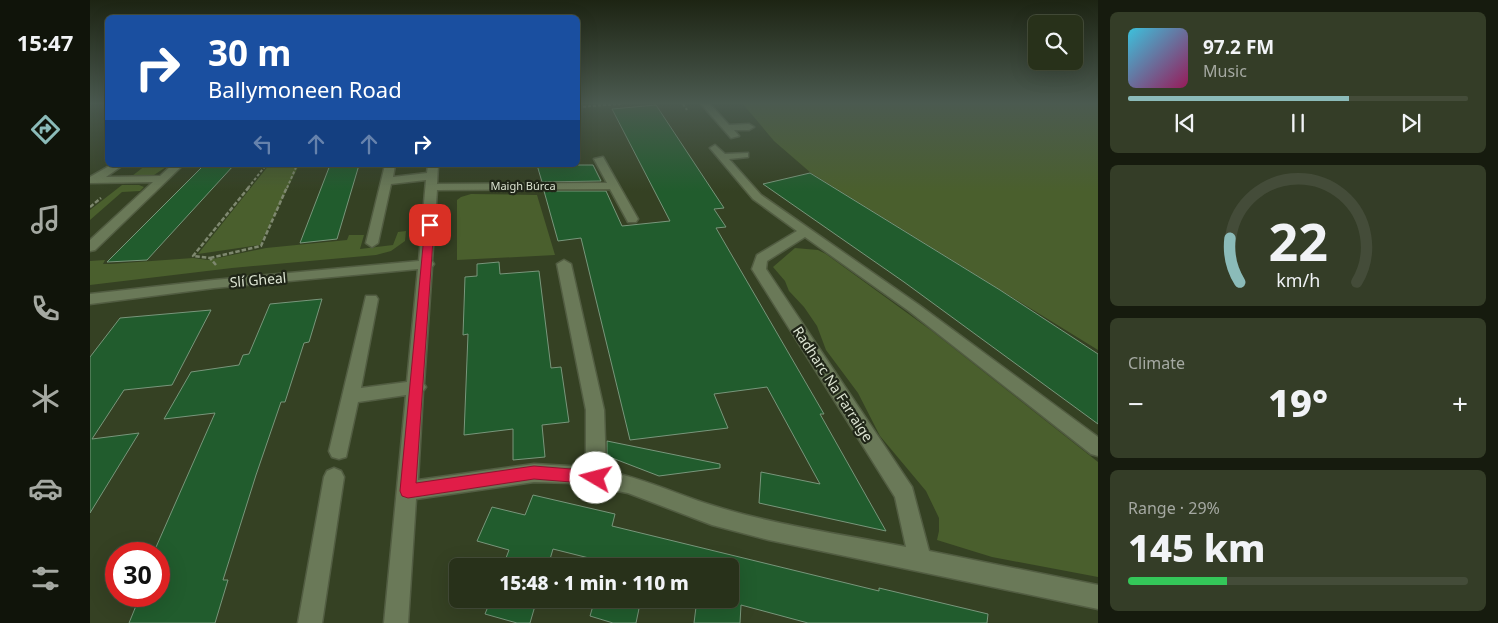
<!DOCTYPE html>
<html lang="en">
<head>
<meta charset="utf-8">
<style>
  :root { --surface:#28311a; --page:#343d27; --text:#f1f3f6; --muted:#a5a9a2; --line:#444c39; --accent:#8bbbb9 }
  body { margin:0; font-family:"Noto Sans",sans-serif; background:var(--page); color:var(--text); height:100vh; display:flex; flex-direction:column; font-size:19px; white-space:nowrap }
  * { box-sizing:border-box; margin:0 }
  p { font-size:16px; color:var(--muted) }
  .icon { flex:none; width:28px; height:28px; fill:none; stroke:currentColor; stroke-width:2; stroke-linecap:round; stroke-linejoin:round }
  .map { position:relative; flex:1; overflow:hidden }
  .side { display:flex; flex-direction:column; gap:12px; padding:12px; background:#161b0e; width:400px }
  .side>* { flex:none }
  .banner { position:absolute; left:15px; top:15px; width:475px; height:152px; border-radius:8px; box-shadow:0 5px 20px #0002,0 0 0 1px var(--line); background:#1a4fa0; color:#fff; overflow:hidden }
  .tools { position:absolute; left:938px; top:15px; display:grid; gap:10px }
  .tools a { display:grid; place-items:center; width:55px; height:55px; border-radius:8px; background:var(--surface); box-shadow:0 5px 20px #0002,0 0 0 1px var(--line); font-size:25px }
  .speed { position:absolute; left:15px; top:542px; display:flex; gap:10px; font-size:25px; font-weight:700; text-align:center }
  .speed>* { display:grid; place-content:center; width:65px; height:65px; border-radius:50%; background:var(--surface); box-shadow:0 5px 20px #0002,0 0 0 1px var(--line); line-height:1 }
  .speed .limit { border:8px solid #d22; background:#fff; color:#111 }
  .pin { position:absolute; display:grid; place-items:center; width:42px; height:42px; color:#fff; margin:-21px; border-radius:10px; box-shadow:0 2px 8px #0006 }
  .me { position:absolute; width:55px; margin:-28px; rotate:278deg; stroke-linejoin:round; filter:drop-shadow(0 0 4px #0008) }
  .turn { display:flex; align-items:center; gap:18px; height:105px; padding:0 20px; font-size:22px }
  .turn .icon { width:65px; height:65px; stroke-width:2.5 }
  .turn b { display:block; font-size:35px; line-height:42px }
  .lanes { display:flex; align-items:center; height:48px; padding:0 20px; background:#0003; justify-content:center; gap:25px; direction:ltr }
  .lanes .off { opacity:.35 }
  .big { font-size:38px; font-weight:800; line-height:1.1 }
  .side .tile { flex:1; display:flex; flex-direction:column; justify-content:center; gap:8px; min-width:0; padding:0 18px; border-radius:8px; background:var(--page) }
  .side .dial { align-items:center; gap:0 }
  .dial svg { height:130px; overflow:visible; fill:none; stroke:var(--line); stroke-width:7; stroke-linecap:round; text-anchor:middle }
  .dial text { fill:var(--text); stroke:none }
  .song { display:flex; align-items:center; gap:15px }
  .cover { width:60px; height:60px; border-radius:8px; background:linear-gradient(135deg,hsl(190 70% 55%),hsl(330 70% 35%)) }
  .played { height:5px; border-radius:2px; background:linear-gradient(90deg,var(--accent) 65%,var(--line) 65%) }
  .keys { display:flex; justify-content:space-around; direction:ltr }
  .heat { display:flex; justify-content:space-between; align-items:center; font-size:28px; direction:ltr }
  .charge { height:8px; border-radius:4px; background:linear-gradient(90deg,#34c759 29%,var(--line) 0) }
  .trip { position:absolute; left:359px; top:558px; width:290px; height:50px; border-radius:8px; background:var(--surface); box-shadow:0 5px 20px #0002,0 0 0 1px var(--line); font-weight:800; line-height:50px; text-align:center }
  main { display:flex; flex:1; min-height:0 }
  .dock { display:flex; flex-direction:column; width:90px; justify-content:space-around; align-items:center; background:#10140a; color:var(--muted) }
  .dock .icon { width:35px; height:35px }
  .dock .selected { color:var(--accent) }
  .dock b { font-size:22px; color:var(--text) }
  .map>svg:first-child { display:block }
  .green { fill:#4a5f2d }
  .building { fill:#215c2d; stroke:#78967b }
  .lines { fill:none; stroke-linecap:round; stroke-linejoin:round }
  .minor-casing { stroke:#525d42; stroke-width:3 }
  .path-far1 { stroke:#7e886f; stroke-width:2; stroke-dasharray:3 2; stroke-linecap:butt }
  .path { stroke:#7e886f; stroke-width:2.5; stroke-dasharray:4.5 2; stroke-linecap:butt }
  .minor { fill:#6a7958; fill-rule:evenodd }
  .route { fill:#e11d48; stroke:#92132f }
  .labels { text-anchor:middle; stroke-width:4.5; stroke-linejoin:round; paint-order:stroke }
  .far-street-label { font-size:11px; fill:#dce4d2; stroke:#202618 }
  .street-label { font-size:14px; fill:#dce4d2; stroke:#202618 }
</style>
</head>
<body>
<main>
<nav class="dock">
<b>15:47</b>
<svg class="icon selected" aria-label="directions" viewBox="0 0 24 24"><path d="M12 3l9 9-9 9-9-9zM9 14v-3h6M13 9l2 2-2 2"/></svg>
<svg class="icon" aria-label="music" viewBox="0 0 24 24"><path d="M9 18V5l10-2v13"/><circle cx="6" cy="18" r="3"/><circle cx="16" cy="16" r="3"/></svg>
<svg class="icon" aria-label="phone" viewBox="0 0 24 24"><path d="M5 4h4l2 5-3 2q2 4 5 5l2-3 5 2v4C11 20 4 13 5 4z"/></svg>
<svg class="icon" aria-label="climate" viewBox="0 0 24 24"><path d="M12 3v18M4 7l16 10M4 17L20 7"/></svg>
<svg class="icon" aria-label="car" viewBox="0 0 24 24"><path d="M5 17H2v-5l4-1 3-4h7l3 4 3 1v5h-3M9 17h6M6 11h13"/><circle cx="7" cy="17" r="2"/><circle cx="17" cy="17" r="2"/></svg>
<svg class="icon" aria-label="filters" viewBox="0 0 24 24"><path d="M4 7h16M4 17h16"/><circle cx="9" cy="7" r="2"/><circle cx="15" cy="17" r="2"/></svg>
</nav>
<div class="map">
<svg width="1008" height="623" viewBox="0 0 1008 623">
  <rect width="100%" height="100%" fill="#354123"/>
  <path class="green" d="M653 104H1008V350L721 173 684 141Z
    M56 165H79L64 175 42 176Z
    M179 165H209L170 245 108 254Z
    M32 185H49L54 187 50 191 32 192 0 220V210Z
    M381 194 447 195 465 255 367 260V200L371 197Z
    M316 231 315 241 301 251 286 255 142 268 0 285V261L15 260 13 264H20L103 258 118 260 176 248 257 240 259 235H274L270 249 303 245 308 232Z
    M705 248 728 250 736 254 842 331 1008 462V577L902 557 847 540 849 531V518L836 491 790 436 768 393 736 350 727 326 714 307 699 291 695 281 683 267Z"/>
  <path class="building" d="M566 105 634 208 624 209 636 227 626 228 734 414H730L796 531 669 503 671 472 730 484 677 387 624 394 638 428 540 440 491 238 468 241 454 191H516L532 226 580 221 522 109Z
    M114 165H144L57 260 17 262Z
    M240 165H269L247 239 210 243Z
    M447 165H503L511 181 452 182Z
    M720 173 910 290 1008 354V424L814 282 673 184Z
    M409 262 410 274 449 271 461 368 471 367 479 422 452 425 455 457 423 460V429L374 435 378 334 373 335 375 277 387 276V264Z
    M232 299 219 342 214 343 195 402H191L166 475 133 580H138L125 623H39L50 596H69V554H63L125 413 74 419 101 372 149 365 153 355 159 354 180 304Z
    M121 310 82 385 34 390 2 439 49 433 0 513V357L30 318Z
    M517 441 630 464V468L569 476 517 456Z
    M443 495 525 514 522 526 789 591V588L898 614 897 623H718L651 605 650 623H604L607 599H640V566H514L515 562 463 549 458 566H413L419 550 387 541 402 507 435 515Z
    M401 599H447L440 623H427L395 614Z
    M505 599H551L546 623H523L500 616Z"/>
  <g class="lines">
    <defs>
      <path id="minor" d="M611 104H620L639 125 659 124 664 127 659 130H644L649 136 641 138Z
        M625 145 635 154 658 153V157L639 159 671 195 829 305 1008 437V456L1001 454 819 311 715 237 677 261 676 269 822 487 839 551 1008 585V609L679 540 622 525 538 493 485 483 444 482 326 499 318 623H294L316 395 268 402 256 457 249 459 242 457 239 451 276 296H286L288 299 271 388 317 382 328 269 124 288 0 304V294L124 280 329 261 336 180 301 184 288 243 282 247 276 243 295 165H305L303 177 337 173 338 165H348L347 184 517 183 504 159 513 157 548 219 546 222H538L520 189 347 190 342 261 344 264 342 267 334 384 336 387 333 391 328 480 444 464 496 467V410L467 264 474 260 481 264 514 410 516 471C553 478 586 494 621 505 684 525 751 534 816 547L805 497 662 269 667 255 707 231 663 199 620 148Z
        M21 165H33L16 177 70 176 82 165H93L5 250 0 251V240L63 182 0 183V177Z
        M244 468 251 471 254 477 232 623H208L234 477 237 471Z"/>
    </defs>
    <use href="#minor" class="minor-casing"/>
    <path class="path-far1" d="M593 104 597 110
      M488 107 531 104
      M158 188 176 165
      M197 188 207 165"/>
    <path class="path" d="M0 207 11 198
      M120 258 171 246 197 187
      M126 265 120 258 103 256 159 187"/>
    <use href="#minor" class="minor"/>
  </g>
  <linearGradient id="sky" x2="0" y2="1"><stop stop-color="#1d2413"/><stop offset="0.54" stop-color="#4b5a50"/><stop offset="1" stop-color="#4b5a50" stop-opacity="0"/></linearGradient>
  <rect width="1008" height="191" fill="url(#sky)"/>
  <path class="route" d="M340 222 344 225 326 483 444 466 506 471 511 473 513 478 511 482 506 484 444 479 318 498 312 496 310 491 335 225Z"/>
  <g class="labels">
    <g class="far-street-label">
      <text x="433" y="190">Maigh Búrca</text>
    </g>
    <g class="street-label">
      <text transform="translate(168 280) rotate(-5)" y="5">Slí Gheal</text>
      <text transform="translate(743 384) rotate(57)" y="5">Radharc Na Farraige</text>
    </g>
  </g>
</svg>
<div class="tools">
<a><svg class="icon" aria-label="search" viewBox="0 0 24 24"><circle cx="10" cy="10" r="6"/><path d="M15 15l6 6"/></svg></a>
</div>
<div class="speed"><div class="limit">30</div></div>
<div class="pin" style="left:340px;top:225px;background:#d93025"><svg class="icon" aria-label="arrive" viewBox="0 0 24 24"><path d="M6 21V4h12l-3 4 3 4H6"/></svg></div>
<svg class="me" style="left:506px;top:478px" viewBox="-20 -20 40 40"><circle r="19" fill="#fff"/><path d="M0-13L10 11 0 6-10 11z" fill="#e11d48"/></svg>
<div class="trip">15:48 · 1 min · 110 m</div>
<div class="banner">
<div class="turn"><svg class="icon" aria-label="right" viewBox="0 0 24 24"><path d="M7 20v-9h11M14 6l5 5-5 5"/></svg><div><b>30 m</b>Ballymoneen Road</div></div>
<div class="lanes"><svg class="icon off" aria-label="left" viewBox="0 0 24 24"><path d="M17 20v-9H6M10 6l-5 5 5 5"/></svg><svg class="icon off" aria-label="ahead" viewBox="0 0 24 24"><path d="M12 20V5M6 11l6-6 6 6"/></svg><svg class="icon off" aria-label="ahead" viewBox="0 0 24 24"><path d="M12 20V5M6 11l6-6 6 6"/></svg><svg class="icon" aria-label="right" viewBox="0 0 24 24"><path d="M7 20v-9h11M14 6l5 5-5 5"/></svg></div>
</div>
</div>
<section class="side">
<div class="tile">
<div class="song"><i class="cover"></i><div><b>97.2 FM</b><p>Music</p></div></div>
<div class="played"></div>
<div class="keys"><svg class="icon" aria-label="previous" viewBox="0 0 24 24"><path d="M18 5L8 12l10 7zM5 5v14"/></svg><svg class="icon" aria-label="pause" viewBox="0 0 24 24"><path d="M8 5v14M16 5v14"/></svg><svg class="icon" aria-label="next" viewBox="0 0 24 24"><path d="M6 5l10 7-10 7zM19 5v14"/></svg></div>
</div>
<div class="tile dial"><svg viewBox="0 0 100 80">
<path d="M14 69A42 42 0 1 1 86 69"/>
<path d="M14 69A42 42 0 0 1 8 42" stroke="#8bbbb9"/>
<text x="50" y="56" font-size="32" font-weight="700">22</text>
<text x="50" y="72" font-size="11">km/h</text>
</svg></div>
<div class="tile"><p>Climate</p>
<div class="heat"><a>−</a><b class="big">19°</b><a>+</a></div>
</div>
<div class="tile"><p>Range · 29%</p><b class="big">145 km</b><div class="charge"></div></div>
</section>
</main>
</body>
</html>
